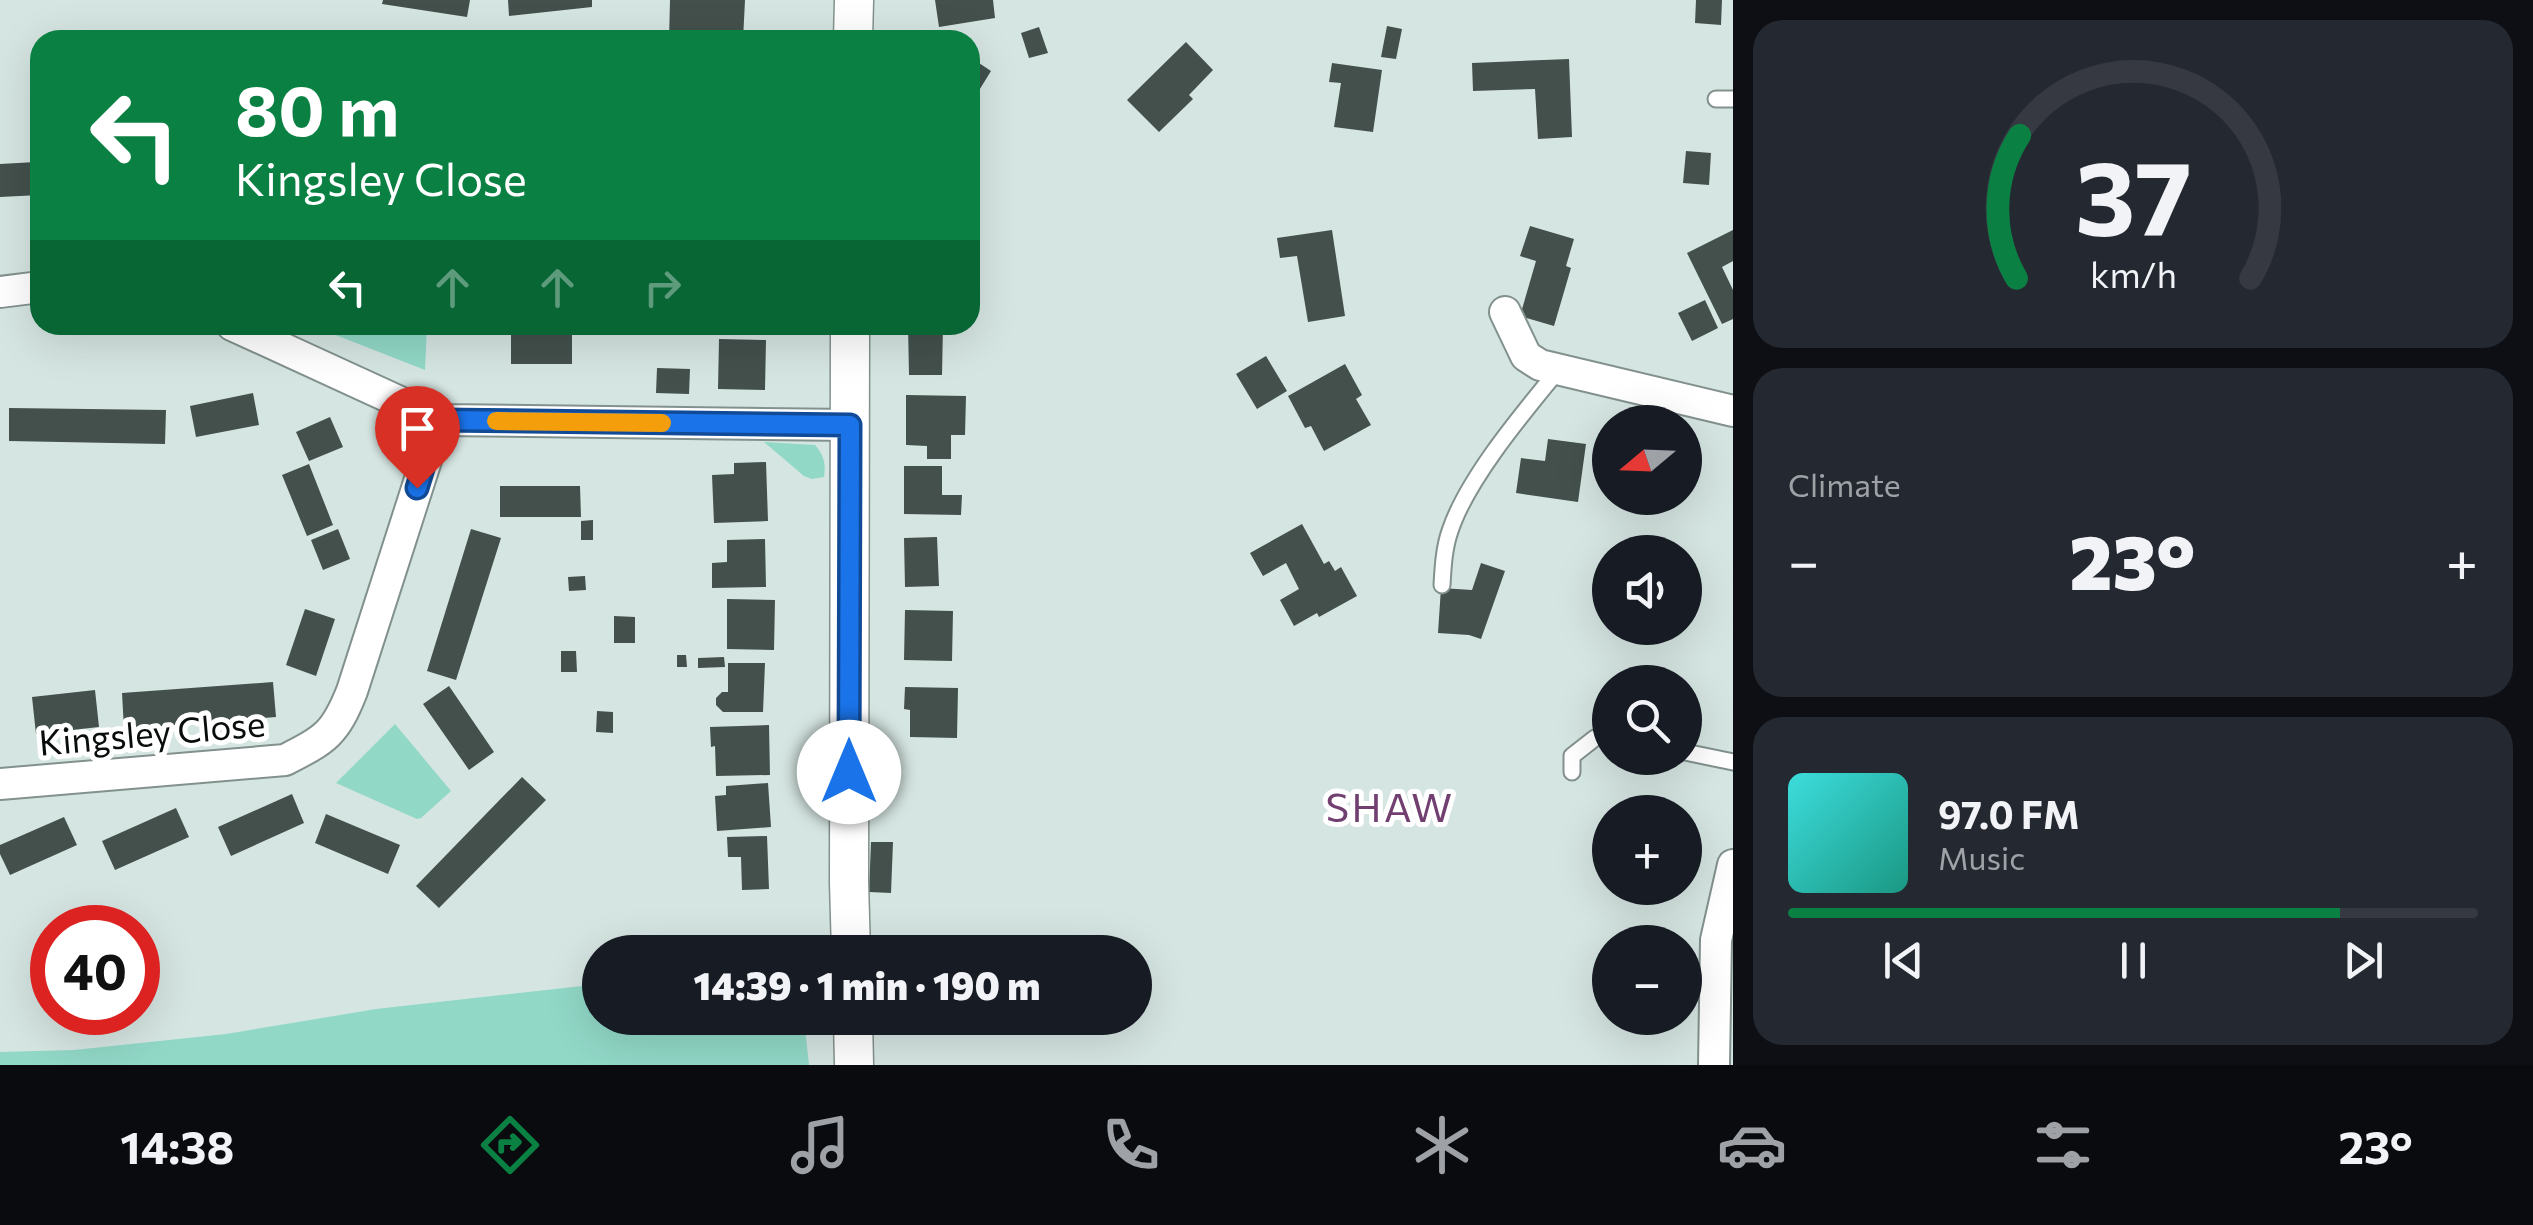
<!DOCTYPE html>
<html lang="en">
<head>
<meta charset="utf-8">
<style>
  :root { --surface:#171b24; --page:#242831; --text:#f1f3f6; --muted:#9ea1a6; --line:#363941; --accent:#0b8043 }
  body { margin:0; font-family:Commissioner,sans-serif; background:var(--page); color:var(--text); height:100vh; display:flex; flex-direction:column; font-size:38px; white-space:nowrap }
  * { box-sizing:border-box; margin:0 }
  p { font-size:32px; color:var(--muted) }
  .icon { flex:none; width:55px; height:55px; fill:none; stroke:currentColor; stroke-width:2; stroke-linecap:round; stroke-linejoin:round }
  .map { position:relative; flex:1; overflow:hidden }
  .side { display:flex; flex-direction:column; gap:20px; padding:20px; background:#0d0f14; width:800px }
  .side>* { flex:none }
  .banner { position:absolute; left:30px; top:30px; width:950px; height:305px; border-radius:30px; box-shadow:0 10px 40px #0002; background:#0b8043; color:#fff; overflow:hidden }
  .needle { width:65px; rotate:251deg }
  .buttons { position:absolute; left:1592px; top:405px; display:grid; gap:20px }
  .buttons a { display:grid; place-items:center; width:110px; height:110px; border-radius:50%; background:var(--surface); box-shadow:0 10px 40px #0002; font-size:50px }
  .speed { position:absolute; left:30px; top:905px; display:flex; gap:20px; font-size:50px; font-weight:700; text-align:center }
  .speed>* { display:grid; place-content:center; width:130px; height:130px; border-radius:50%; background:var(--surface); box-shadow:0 10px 40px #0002; line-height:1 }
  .speed .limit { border:15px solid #d22; background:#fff; color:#111 }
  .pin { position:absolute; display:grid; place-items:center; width:85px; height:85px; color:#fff; margin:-102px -42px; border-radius:50% 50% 50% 0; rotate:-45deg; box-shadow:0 0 10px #0007 }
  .pin .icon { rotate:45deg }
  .me { position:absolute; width:110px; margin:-55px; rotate:0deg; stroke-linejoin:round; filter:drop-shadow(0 0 8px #0008) }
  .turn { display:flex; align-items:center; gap:35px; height:210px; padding:0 40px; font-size:45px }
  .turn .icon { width:130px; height:130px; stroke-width:2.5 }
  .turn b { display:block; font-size:70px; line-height:85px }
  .lanes { display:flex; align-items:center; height:95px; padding:0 40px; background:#0003; justify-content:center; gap:50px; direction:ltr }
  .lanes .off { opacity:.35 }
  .big { font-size:75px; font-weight:800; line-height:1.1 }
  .side .card { flex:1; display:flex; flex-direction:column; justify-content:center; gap:15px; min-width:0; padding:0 35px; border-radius:30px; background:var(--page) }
  .side .dial { align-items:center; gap:0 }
  .dial svg { height:260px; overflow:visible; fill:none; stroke:var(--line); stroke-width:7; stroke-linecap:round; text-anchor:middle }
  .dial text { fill:var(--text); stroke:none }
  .song { display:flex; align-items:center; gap:30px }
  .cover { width:120px; height:120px; border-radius:15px; background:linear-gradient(135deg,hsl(180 70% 55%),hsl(170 70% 35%)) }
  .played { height:10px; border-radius:5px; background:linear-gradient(90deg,var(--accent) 80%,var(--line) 80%) }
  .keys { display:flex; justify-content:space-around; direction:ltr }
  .heat { display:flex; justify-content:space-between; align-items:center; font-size:55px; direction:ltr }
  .trip { position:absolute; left:582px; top:935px; width:570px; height:100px; border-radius:50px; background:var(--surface); box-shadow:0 10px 40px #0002; font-weight:800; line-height:100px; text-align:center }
  .tab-bar { display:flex; height:160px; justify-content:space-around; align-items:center; background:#090b0e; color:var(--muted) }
  .tab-bar .icon { width:70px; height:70px }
  .tab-bar .current { color:var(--accent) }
  .tab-bar b { font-size:45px; color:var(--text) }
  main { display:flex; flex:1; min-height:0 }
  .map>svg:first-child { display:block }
  .green { fill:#91d8c7 }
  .building { fill:#43504c }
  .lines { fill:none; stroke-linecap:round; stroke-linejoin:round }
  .service-casing { stroke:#82918d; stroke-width:19 }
  .minor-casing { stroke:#82918d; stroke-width:34 }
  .tertiary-casing { stroke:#82918d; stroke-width:41 }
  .service { stroke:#fff; stroke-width:15 }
  .minor { stroke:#fff; stroke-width:30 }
  .tertiary { stroke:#fff; stroke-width:38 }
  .route-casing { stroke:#114b97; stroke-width:25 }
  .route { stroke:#1a73e8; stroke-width:18 }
  .slow { stroke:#f59e0b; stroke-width:18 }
  .labels { text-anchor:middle; stroke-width:10; stroke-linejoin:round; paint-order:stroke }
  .street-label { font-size:35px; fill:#080d0b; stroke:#fff }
  .quarter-label { font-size:40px; letter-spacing:2.5px; fill:#723f71; stroke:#fff }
</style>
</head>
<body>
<main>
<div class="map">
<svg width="1733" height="1065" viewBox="0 0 1733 1065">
  <rect width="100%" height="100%" fill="#d5e5e1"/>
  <path class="green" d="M335 325H427L425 370 328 332Z
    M764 442 815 445C824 455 826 464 824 477L812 479 804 476Z
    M395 724 451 791 421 818 417 819 336 783Z
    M600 984V1018H804L809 1065H0V1052L74 1050 226 1034 376 1009Z"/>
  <path class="building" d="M383 0H470L467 17 382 4Z
    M508 0H592V7L509 16Z
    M670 0H745L743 40H669Z
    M935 0H993L995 18 939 27Z
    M1696 0H1722L1721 25 1695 23Z
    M1387 26 1402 29 1396 59 1381 57Z
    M1039 27 1048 53 1029 58 1021 33Z
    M1186 42 1213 70 1189 95 1193 99 1159 132 1127 100Z
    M970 57 991 71 970 105Z
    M1569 59 1572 137 1538 139 1535 89 1473 91 1472 63Z
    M1332 63 1382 70 1373 132 1334 127 1341 83 1329 82Z
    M1686 151 1711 153 1709 185 1683 183Z
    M36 162H40V195L0 197V164Z
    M1530 226 1574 239 1566 266 1571 268 1554 326 1520 316 1536 261 1520 256Z
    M1332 230 1345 316 1308 322 1297 256 1280 258 1277 238Z
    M1733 230V261L1722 267 1733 290V319L1722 324 1687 253Z
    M1705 300 1718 328 1692 341 1678 313Z
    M908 325H943L942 375H909Z
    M511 332 572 333V364H511Z
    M719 339 766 340 765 390 718 389Z
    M1266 356 1287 391 1257 409 1236 374Z
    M1345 364 1362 395 1356 399 1371 425 1324 451 1311 426 1305 428 1288 396Z
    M657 368 690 369 689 394 656 393Z
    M253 393 259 425 196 437 190 406Z
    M906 395 966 396 965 435H951V459H927V446L906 445Z
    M9 408 166 410 165 444 9 441Z
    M330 417 343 447 309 461 296 432Z
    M1548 439 1586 444 1578 502 1516 493 1521 458 1545 461Z
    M766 462 768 521 714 523 712 475 734 474V463Z
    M309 464 333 525 307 536 282 475Z
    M904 466H942V495H962L961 515 904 514Z
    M500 486H580L581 517H500Z
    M593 520V540H581V521Z
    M1302 524 1324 564 1329 561 1335 571 1341 567 1357 596 1319 617 1317 613 1294 626 1280 600 1299 589 1286 563 1263 576 1250 553Z
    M338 529 350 559 323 570 311 540Z
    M471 529 501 538 456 680 427 671Z
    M937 537 939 586 905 587 904 538Z
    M765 539 766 587 712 588V563L727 562V540Z
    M1481 563 1505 571 1481 639 1469 635 1438 633 1441 588 1472 590Z
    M585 576 586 590 569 591 568 577Z
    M727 599 775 600 774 650 727 649Z
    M305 609 335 619 316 676 286 665Z
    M905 610 953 611 952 661 904 660Z
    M614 616 635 617V643H614Z
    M561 651H576L577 672H561Z
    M677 655H686L687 667H677Z
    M724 657 725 667 698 668V658Z
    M728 663H765L763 712H723L716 705V698L722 692H728Z
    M273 682 276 717 124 729 122 693Z
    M449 686 494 752 469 770 423 704Z
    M905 687 958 688 957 738 910 737V710L904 709Z
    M95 690 99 727 36 734 32 697Z
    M597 711 613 712V733L596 732Z
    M769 725 770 775 716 776 715 746 711 747 710 727Z
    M522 777 546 800 439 908 416 886Z
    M768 783 771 827 717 831 715 796 726 795V786Z
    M292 794 304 823 231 856 218 827Z
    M176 808 189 837 115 870 102 841Z
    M326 814 400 845 388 874 315 843Z
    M64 817 77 845 10 875 0 854V845Z
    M767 836 769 889 742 890 741 857H728L727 837Z
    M871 842H893L891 893 869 892Z"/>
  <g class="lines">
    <defs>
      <path id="service" d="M1716 99H1733
        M1442 585C1443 567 1444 548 1450 531 1467 479 1523 413 1559 369
        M1685 752 1733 762
        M1572 772V756L1595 738 1610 737"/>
      <path id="minor" d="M0 292 40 287
        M1505 312 1526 356 1540 365 1733 411
        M232 325 439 420 850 425
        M0 784 285 760C326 739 335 734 352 691L439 420
        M1714 1065 1716 940 1733 865"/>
      <path id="tertiary" d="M853 40 854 0
        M850 325 849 882 851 952
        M853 1018 854 1065"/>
    </defs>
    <use href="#service" class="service-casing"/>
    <use href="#minor" class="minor-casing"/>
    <use href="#tertiary" class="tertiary-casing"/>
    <use href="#service" class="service"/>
    <use href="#minor" class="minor"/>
    <use href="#tertiary" class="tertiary"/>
  </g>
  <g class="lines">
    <defs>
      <path id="route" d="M417 488 438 420 850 425 849 772"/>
    </defs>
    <use href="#route" class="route-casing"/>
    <use href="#route" class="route"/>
    <path class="slow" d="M496 421 662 423"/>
  </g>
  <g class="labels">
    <g class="street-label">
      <text transform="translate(152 734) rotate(-5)" y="12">Kingsley Close</text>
    </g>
    <g class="quarter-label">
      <text x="1390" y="822">SHAW</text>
    </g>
  </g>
</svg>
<div class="buttons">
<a><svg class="needle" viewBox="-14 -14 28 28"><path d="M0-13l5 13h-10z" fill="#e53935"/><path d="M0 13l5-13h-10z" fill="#9ea1a6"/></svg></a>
<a><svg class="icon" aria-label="sound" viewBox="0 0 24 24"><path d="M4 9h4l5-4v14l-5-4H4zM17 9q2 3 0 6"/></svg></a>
<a><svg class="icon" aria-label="search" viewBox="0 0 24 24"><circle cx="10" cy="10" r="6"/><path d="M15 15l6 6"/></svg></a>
<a>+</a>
<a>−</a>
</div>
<div class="speed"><div class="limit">40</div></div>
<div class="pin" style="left:417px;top:488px;background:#d93025"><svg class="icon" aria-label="arrive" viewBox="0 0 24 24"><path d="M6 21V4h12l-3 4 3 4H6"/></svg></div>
<svg class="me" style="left:849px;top:772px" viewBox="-20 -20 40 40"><circle r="19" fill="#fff"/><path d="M0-13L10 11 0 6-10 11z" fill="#1a73e8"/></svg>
<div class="trip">14:39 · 1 min · 190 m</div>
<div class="banner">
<div class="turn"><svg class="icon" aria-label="left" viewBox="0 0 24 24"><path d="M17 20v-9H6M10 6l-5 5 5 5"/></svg><div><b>80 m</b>Kingsley Close</div></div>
<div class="lanes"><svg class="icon" aria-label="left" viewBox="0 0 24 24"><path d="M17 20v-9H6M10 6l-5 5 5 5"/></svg><svg class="icon off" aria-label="ahead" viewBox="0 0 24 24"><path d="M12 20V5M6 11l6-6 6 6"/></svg><svg class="icon off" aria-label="ahead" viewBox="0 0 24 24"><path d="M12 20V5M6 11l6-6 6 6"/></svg><svg class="icon off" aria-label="right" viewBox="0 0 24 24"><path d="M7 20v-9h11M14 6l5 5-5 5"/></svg></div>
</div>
</div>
<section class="side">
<div class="card dial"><svg viewBox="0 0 100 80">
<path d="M14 69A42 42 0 1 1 86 69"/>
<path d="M14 69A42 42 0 0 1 15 25" stroke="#0b8043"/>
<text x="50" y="56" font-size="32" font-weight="700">37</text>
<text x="50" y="72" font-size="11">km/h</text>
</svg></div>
<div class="card"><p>Climate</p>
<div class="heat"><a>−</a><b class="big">23°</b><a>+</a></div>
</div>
<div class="card">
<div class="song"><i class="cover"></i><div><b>97.0 FM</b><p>Music</p></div></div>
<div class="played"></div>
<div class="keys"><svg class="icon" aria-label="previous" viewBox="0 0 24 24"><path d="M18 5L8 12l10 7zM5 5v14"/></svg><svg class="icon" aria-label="pause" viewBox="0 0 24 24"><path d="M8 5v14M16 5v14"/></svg><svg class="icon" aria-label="next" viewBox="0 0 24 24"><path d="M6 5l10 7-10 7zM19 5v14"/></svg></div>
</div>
</section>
</main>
<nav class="tab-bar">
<b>14:38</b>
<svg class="icon current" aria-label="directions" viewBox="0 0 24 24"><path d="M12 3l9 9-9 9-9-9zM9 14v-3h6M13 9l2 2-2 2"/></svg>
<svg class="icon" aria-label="music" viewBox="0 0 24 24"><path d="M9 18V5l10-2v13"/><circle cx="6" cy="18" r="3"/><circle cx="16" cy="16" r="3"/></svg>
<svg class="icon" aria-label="phone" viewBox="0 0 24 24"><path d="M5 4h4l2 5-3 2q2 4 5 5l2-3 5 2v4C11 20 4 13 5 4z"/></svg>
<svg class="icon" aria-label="climate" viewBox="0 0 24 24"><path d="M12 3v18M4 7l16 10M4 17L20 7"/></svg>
<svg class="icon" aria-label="car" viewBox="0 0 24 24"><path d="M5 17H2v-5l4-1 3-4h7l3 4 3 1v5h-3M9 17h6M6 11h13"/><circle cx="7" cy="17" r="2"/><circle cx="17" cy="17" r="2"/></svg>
<svg class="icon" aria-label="filters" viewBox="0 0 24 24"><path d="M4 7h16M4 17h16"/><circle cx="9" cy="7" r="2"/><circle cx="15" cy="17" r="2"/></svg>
<b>23°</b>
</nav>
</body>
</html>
